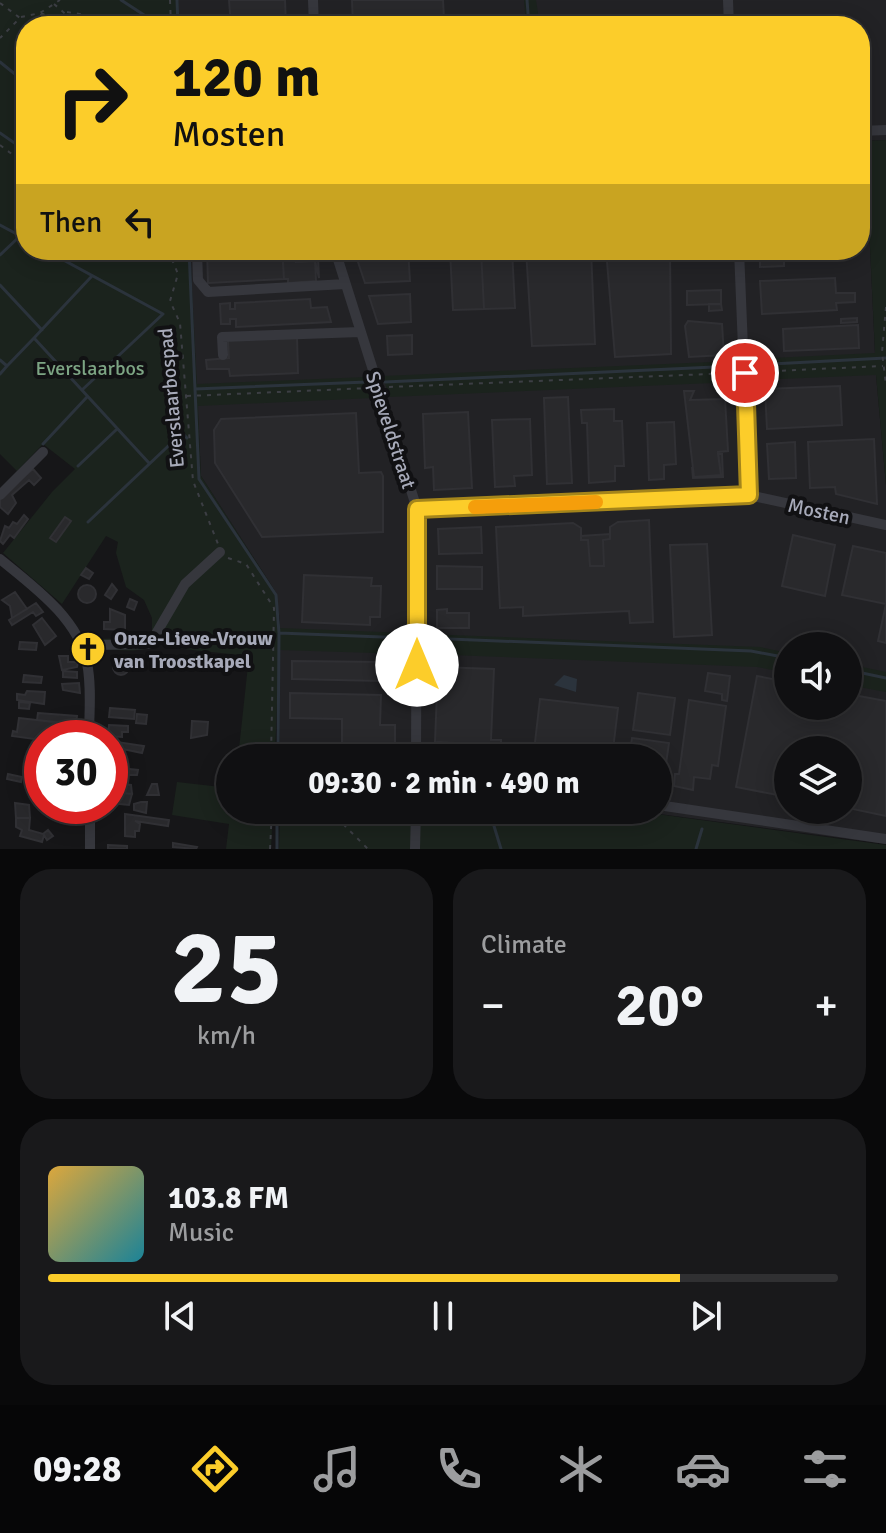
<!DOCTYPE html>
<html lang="en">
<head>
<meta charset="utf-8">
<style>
  :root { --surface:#101012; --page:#19191b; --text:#f1f3f6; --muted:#9c9d9f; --line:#303032; --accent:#fccd2a }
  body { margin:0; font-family:Signika,sans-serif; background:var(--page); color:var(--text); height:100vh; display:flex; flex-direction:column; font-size:30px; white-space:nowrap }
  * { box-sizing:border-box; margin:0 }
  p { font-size:26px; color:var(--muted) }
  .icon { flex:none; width:44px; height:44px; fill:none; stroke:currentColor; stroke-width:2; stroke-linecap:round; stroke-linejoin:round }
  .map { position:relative; height:849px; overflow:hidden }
  .side { display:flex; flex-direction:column; gap:20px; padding:20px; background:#09090a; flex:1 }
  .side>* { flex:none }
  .guide { position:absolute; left:16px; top:16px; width:854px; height:244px; border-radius:32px; box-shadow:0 4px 20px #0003,0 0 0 2px var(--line); background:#fccd2a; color:#111; overflow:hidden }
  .tools { position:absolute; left:774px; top:632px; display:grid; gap:16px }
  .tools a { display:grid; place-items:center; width:88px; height:88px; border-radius:50%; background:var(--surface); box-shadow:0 4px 20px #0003,0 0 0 2px var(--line); font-size:40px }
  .speed { position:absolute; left:24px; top:720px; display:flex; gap:16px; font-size:40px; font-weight:700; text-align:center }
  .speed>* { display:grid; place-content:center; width:104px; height:104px; border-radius:50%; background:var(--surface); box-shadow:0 4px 20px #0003,0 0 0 2px var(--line); line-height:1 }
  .speed .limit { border:12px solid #d22; background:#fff; color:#111 }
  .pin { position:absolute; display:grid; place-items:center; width:68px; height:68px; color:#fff; margin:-34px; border:4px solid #fff; border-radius:50%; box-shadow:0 2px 8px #0007 }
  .me { position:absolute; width:88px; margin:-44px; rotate:0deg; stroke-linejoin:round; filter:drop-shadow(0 0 6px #0008) }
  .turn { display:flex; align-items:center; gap:28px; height:168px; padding:0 24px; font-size:36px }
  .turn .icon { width:104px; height:104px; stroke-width:2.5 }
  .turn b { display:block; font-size:56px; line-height:68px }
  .then { display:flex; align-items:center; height:76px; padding:0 24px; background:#0003; gap:16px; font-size:30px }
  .big { font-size:60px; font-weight:700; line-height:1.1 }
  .side .card { flex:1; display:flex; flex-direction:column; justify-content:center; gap:12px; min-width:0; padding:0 28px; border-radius:32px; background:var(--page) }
  .side .dial { align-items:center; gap:0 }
  .dial b { font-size:104px; line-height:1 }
  .song { display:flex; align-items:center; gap:24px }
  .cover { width:96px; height:96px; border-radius:12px; background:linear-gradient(135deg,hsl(40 70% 55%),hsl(190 70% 35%)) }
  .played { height:8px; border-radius:4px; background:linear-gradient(90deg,var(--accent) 80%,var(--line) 80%) }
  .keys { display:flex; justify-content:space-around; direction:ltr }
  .heat { display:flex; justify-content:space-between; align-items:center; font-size:44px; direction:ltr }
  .side .tiles { flex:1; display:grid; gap:20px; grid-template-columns:1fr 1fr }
  .card:last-child { grid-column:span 2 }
  .trip { position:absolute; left:216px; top:744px; width:456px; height:80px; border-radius:40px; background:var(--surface); box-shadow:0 4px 20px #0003,0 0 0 2px var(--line); font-weight:700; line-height:80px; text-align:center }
  .menu { display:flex; height:128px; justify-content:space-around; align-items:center; background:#060607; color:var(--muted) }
  .menu .icon { width:56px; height:56px }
  .menu .on { color:var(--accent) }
  .menu b { font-size:36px; color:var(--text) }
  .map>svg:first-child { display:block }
  .built { fill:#222225; fill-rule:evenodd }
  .green { fill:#1b231d }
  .water { fill:#2b333c }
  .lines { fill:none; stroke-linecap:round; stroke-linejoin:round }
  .stream { stroke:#2b333c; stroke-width:3 }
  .building { fill:#29292c; stroke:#303034; stroke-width:2 }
  .path { stroke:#3c3e44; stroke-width:2; stroke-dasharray:4 6; stroke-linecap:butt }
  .minor { stroke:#36373d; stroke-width:10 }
  .route-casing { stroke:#a4851b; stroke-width:20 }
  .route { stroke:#fccd2a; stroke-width:14 }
  .slow { stroke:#f59e0b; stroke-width:14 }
  .labels { text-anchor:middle; stroke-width:8; stroke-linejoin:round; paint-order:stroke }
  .park-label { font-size:20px; fill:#7da584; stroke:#111113 }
  .street-label { font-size:20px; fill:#a7aab9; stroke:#111113 }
  .poi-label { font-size:20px; font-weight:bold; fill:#a7aab9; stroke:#111113; text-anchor:start }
</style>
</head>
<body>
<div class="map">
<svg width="886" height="849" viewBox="0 0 886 849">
  <rect width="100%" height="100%" fill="#161618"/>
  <path class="built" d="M178 0H886V140L865 141 876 375 886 485V844L629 810H658V758H280V620L275 591 201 476 190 250H860V26H180ZM788 646H848V706H788ZM788 750H848V810H788Z"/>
  <path class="green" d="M0 0H178L180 26H26V250H190L197 384 366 377 373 398 198 406 201 476 275 591 280 628 407 633V654L279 650 275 758H238L249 656 164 647 160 640C146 656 118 649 98 649V639L147 637 152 631V618L144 600 126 587 116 553 118 542 106 536 62 604 3 553 52 492 75 469 43 444 17 471 0 454Z
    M524 0H536L540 26H526Z
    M886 140V485L876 375 753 380 752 359 875 353 865 141Z
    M736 361V382L389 397 383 376Z
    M424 634 760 647 788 653V673L757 667 424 654Z
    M848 664 886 672V692L848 685Z
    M177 782 230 788V810H273L271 849H226L229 824 172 815Z
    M280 810H627L886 845V849H279Z"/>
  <path class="water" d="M564 675 577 679 576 692 554 685Z"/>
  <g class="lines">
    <path class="stream" d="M121 0 161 26
      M177 0 178 26
      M527 0 529 26
      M0 62 26 83
      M0 133 26 151
      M0 225 26 239
      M45 250 163 314 82 390
      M189 250 195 389 367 382
      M0 255 20 236
      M0 285 42 330
      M34 338 91 277
      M0 360 7 366 34 338 149 463
      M753 365 886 358
      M0 374 7 366
      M385 382 736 366
      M195 389 199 479 276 595 279 633 408 638
      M43 444 87 397
      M78 466 116 430
      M88 522 182 433 187 438
      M425 638 751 651 788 658
      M848 670 886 678
      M278 758 279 634
      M494 826 501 849
      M277 849V810
      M696 849 702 829"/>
  </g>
  <path class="building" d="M229 0H285L286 26H231Z
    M352 0H443L444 19 353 26Z
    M445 19V24L354 26V23Z
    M207 250H282L284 279 208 283Z
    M354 250H408L410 281 365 283Z
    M450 250H481L484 309 453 310Z
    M481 250H512L515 308 484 309Z
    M526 250H562V253L591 250 595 344 532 346Z
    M606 250H670L671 354 615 357Z
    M685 250H719V257L685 259Z
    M759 250H783V256L760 257Z
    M784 256V259L759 261V257Z
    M318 258 319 278 315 261 295 262Z
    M295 259 315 261 316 281 288 283V279H284L283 261Z
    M784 259V266L760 267V261Z
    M835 278 836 293H855V302L836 303 837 310 762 314 760 281Z
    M721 290V304L687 305V291Z
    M410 294 411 322 378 324 369 296Z
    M310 299 311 308 327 307 331 322 236 327V319H230V324H221L220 304 230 303V309H235V303Z
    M709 304H721L722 310 709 311Z
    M857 318V322L841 323V319Z
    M688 321 722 324 724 355 689 357 685 326Z
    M858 325 859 348 784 351 783 329Z
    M412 335V354L388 355 387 336Z
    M297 337 298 373 230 376 229 369H207L206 360 229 358 228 340Z
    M840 386 842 425 767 429 765 389Z
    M684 391H694L690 400 725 399 728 451 718 452 721 475 694 477Z
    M568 397 572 483 547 484 544 398Z
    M614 409V421H622L624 466H615V481L589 483 587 423H582L581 410Z
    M468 412 472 488 434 490 433 467 425 468 423 414Z
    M356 413 359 473 381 472 383 476V532L262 537 215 463 214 430 221 419Z
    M530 419 532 475 514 476 515 486 495 487 492 420Z
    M674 422 676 464 664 465V479L649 480 647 423Z
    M874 439 877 504 836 494 835 487 810 488 808 442Z
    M795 442 796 478 769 479 767 444Z
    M718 454H722L723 477 693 478 692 467 694 477 721 475Z
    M33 469 41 478 34 485 29 480 12 495 16 503 8 514 0 507V497Z
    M24 515 28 519 14 538 10 535 3 544 0 541 5 526 9 528 13 522 17 524Z
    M65 517 71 521 56 542 50 538Z
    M649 520 653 622 630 623 629 611 523 616V607L500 608 496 527 573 523 581 528V540H588L590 566H604L603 540 610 539V527L618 522Z
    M481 527 482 553 439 554 438 529Z
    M610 534V539L603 540 604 566H590L588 540H581V536Z
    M793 535 835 545 825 596 782 586Z
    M707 544 712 635 674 637 670 545Z
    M853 546 886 553V643L878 641 886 604 842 595Z
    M437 566 482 567V589H437Z
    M86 568 93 573 89 579 81 575Z
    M304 575 372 578 371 586H381L380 617H370V625L302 622Z
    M112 584 117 590 111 599 105 595Z
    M78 594a9 9 0 1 1 18 0a9 9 0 1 1-18 0Z
    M15 592 27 609 12 618 10 606 2 600Z
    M130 599 137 602 134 610 127 607Z
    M36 603 43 612 36 616 33 612 12 625 9 620Z
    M110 609 125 615V630L104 629V622H110Z
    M447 609V613H469V628H437V610Z
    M42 618 56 636 45 645 33 625Z
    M20 642 37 643 36 650 19 649Z
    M59 656H68V662H78L77 667 62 670Z
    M113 667a8 8 0 1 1 16 0a8 8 0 1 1-16 0Z
    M292 661 382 662V681L292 679Z
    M438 667 494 669 491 740H501V745L435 742Z
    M63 671 77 672V678L63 677Z
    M708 673 730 676 727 701 722 700V694L705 691Z
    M24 675 42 677 41 683 23 682Z
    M757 676 788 682V706H848V694L886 701V816L848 808V750H788V797L736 787Z
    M79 683 80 693 63 690 62 684Z
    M27 691 45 692 44 704 17 700V694L25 695Z
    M290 693 381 695 380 725H395V758H342V719L290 718Z
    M638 693 675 698 670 735 633 730Z
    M540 699 618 708 612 758H560V754L534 751Z
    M689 700 726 706 718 766 712 765 710 779 694 777 693 790 674 786 675 774H679Z
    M19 702 30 703 29 709 19 708Z
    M110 708 135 710 134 719 109 717Z
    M38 713 77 716 76 724 37 720Z
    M137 714 147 715 146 724 136 723Z
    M19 718 53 722 52 738 42 740 12 736 13 731 17 732Z
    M192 721 208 722 207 735 191 738Z
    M53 722 76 724 75 733 52 730Z
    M109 725 128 726V732H122V737L108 736Z
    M632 738 669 743 663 784 658 783V758H629Z
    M110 741 144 746 142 753 118 748 117 758 110 757Z
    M435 742 449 743 448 755H435Z
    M110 757 120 759V768L110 767Z
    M110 767 138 770 137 775H126V771L110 775Z
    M8 774 22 777 21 782 7 779Z
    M110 783 131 785 132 794 110 792Z
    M152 784H157L159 795H147Z
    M110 792 132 794 129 805 110 803Z
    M141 802H147L146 813 134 810V804Z
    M15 803 29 805 30 818H16Z
    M125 814 169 820 168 826 135 821 140 824 139 831H135V837L125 836Z
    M16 818H30L29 830 43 834 48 830 53 836 47 840 44 835 42 842 20 836 22 830 16 827Z
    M173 843 197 847 196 849 173 847Z
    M108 845 127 846V849H108Z"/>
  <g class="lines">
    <path class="path" d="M170 0 171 26
      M0 3 20 18 0 38
      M54 4 77 24
      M67 12 99 17 109 26
      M41 13 65 26
      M41 14 42 26
      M21 17 40 13 60 0
      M76 26H82
      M0 145 26 165
      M168 250 178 274 170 301 180 323 193 481 218 544
      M886 307 882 352 886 385
      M752 372 883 366
      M389 387 734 373
      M187 396 370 388
      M228 558 246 564 274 608 271 758
      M329 810 368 849
      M270 849 272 810"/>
    <path class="minor" d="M313 0 314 26
      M728 0 729 26
      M860 131 886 130
      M197 250 198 280 208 292 345 284
      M335 250 417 509 416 758
      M739 250 749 495
      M223 355 222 337 360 332
      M0 495 43 452
      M417 509 749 495 886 525
      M0 559C33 586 79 619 87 663 92 687 89 714 89 738
      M87 661 97 645 150 644 185 584 220 552
      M658 805 886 839
      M90 806V849
      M415 849 416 810"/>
  </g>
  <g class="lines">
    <defs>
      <path id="route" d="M417 665V509L749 495 745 373"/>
    </defs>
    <use href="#route" class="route-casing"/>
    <use href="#route" class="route"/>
    <path class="slow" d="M475 507 596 502"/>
  </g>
  <defs>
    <symbol id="church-disc" viewBox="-11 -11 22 22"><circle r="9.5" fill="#fccd2a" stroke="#111113"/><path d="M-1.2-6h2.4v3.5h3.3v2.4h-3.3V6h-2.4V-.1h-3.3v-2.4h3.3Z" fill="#111"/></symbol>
  </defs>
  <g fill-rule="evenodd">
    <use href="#church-disc" x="68" y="629" width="40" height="40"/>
  </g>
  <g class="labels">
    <g class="park-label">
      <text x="90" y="375">Everslaarbos</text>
    </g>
    <g class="street-label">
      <text transform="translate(171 398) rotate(-95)" y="7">Everslaarbospad</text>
      <text transform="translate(391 430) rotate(72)" y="7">Spieveldstraat</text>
      <text transform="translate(819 511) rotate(12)" y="7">Mosten</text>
    </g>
    <g class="poi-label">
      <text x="114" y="645">Onze-Lieve-Vrouw<tspan x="114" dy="23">van Troostkapel</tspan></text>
    </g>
  </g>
</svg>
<div class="tools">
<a><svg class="icon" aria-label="sound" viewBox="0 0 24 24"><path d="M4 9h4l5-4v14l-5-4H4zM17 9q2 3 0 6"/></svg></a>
<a><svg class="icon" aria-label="layers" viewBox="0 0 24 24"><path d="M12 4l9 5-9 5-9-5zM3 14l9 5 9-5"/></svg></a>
</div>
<div class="speed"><div class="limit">30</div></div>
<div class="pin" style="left:745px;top:373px;background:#d93025"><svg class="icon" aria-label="arrive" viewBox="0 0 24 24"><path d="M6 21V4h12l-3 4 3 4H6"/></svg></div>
<svg class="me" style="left:417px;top:665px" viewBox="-20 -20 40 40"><circle r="19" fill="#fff"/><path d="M0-13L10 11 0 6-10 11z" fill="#fccd2a"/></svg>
<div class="trip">09:30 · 2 min · 490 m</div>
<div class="guide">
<div class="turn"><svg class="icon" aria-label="right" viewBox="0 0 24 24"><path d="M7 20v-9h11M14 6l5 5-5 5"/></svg><div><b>120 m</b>Mosten</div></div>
<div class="then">Then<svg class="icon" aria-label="left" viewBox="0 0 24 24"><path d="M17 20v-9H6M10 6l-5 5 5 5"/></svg></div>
</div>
</div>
<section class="side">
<div class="tiles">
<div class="card dial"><b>25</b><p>km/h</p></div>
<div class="card"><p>Climate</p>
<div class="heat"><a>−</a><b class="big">20°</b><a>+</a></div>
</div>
<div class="card">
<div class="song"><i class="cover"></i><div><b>103.8 FM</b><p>Music</p></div></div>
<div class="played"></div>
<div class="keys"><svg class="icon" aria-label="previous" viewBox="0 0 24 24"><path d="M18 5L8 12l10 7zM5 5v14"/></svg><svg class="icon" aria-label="pause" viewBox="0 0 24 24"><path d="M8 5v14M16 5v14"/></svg><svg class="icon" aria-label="next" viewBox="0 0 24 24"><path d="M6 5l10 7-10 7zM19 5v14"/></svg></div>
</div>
</div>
</section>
<nav class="menu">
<b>09:28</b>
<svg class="icon on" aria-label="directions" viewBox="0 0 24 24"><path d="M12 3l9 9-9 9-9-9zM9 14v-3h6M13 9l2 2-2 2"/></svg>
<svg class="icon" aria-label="music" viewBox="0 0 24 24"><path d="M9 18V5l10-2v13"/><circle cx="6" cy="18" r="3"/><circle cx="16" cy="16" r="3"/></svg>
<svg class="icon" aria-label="phone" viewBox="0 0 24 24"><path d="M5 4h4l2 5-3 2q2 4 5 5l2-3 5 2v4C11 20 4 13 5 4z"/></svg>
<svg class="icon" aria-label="climate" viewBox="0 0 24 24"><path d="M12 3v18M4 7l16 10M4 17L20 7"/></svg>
<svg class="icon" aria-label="car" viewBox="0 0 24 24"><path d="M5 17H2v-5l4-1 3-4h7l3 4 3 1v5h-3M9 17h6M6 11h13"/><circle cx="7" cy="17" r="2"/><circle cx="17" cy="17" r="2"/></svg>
<svg class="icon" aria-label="filters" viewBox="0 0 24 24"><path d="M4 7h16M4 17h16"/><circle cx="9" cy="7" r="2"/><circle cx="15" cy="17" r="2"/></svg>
</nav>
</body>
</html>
